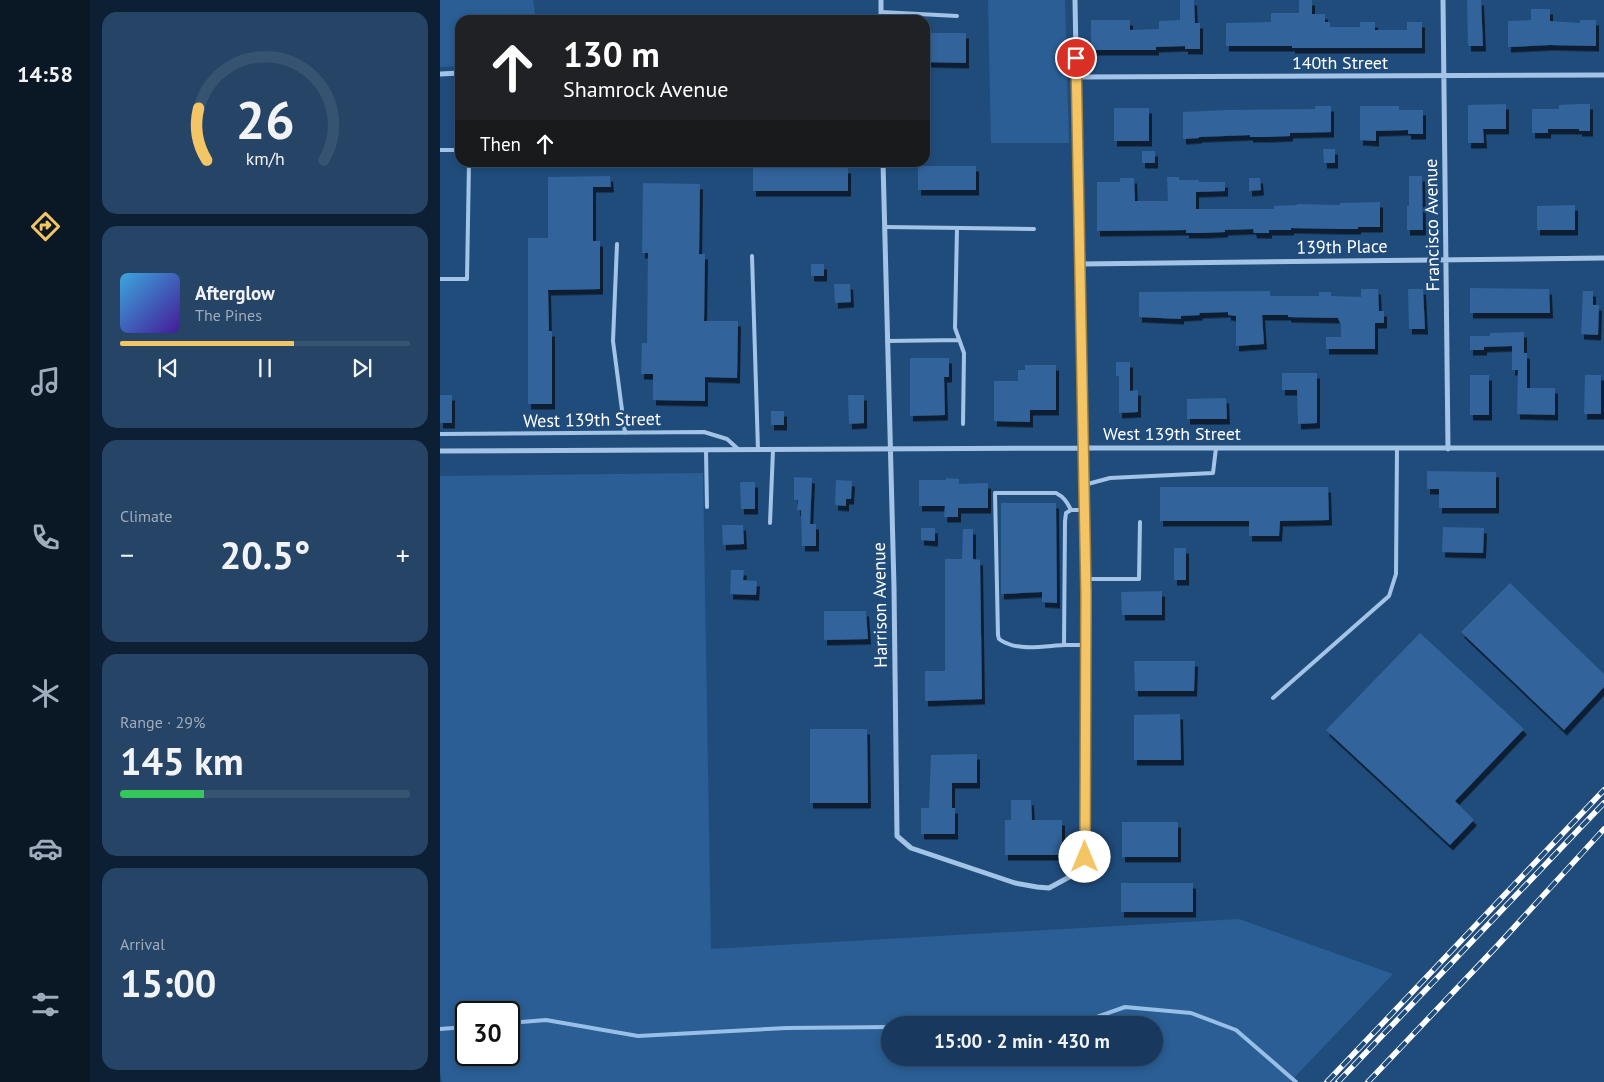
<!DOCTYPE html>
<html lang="en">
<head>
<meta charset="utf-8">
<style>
  :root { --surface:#18395d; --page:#254466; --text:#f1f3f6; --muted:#9facbc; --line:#365372; --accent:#f3c565 }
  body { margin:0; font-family:"PT Sans",sans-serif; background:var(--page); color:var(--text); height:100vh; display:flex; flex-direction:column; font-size:19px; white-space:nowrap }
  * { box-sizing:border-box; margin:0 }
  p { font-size:16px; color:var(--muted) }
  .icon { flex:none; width:28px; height:28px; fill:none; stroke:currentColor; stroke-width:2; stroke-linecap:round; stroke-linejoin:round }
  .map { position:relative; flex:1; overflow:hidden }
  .drawer { display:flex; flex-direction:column; gap:12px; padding:12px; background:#0d1f33; width:350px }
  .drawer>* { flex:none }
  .hud { position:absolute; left:15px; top:15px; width:475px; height:152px; border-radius:15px; box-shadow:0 2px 8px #0003,0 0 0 1px var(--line); background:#202124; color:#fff; overflow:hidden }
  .speed { position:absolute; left:15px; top:1001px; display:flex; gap:10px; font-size:25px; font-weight:700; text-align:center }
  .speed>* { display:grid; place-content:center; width:65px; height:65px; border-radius:50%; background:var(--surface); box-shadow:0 2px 8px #0003,0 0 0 1px var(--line); line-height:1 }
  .speed .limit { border:2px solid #111; border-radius:8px; background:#fff; color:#111 }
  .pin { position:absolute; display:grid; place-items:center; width:42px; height:42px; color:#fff; margin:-21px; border:2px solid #fff; border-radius:50%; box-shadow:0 1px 5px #0007 }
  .me { position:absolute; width:55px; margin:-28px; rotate:0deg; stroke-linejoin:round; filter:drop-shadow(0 0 4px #0008) }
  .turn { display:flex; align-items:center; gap:18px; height:105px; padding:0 25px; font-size:22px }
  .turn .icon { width:65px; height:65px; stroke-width:2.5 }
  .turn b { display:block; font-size:35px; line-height:42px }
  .then { display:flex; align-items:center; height:48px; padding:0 25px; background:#0003; gap:10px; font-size:19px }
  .big { font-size:38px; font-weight:700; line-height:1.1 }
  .drawer .widget { flex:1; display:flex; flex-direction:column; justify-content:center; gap:8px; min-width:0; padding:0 18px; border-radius:15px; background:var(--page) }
  .drawer .dial { align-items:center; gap:0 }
  .dial svg { height:130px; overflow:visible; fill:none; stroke:var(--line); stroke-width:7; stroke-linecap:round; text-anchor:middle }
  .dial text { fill:var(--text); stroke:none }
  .song { display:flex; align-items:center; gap:15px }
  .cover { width:60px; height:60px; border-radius:8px; background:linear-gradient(135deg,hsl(200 70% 55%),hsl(260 70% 35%)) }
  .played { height:5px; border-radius:2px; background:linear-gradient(90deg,var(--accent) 60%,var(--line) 60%) }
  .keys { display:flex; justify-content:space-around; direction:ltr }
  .heat { display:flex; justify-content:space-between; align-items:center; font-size:28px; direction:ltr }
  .charge { height:8px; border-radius:4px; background:linear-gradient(90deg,#34c759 29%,var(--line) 0) }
  .trip { position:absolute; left:441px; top:1016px; width:282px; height:50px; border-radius:25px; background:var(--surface); box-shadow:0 2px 8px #0003,0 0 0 1px var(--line); font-weight:700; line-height:50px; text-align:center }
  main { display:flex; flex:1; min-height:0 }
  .tab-bar { display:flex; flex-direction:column; width:90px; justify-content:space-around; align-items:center; background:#0a1725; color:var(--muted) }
  .tab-bar .icon { width:35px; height:35px }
  .tab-bar .selected { color:var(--accent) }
  .tab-bar b { font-size:22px; color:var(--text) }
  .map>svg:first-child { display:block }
  .green { fill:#2a5e94; fill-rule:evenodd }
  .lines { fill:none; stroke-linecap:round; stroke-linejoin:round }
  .stream { stroke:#97bfe8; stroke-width:4 }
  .building { fill:#30639a; filter:url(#shadow) }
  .service { stroke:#a3c4e6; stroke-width:4 }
  .minor { stroke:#a3c4e6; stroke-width:5 }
  .rail-casing { stroke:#fff; stroke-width:5.5 }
  .rail { stroke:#204c7c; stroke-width:4; stroke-dasharray:11; stroke-linecap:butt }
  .route-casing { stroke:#9e8042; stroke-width:12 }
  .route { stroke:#f3c565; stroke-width:9 }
  .labels { text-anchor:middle; stroke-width:5; stroke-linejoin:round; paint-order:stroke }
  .street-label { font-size:18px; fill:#fff; stroke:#204c7c }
</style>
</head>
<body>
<main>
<nav class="tab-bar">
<b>14:58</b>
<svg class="icon selected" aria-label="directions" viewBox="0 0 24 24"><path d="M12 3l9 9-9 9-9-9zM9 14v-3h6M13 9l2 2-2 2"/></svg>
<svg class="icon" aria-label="music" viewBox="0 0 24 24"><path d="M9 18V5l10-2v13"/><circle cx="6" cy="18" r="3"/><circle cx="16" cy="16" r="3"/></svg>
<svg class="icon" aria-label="phone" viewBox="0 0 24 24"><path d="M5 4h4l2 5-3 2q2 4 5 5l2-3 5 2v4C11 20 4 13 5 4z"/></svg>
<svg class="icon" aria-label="climate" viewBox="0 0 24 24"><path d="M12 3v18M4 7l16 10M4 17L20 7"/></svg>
<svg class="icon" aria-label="car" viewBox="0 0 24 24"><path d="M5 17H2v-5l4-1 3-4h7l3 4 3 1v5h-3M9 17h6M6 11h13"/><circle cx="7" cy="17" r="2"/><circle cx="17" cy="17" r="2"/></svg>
<svg class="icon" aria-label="filters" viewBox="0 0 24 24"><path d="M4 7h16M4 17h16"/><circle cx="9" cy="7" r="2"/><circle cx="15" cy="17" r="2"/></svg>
</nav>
<section class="drawer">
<div class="widget dial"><svg viewBox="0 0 100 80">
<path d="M14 69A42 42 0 1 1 86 69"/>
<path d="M14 69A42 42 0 0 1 9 37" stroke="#f3c565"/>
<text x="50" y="56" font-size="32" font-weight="700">26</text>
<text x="50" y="72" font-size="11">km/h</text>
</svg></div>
<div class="widget">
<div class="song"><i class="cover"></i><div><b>Afterglow</b><p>The Pines</p></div></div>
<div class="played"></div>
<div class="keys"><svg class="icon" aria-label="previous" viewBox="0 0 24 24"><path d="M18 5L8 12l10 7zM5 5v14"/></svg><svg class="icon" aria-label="pause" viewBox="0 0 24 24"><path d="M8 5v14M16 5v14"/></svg><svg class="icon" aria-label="next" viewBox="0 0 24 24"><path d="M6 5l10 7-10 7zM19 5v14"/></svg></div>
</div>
<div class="widget"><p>Climate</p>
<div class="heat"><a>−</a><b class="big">20.5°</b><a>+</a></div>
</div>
<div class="widget"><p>Range · 29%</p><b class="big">145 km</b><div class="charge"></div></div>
<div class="widget"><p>Arrival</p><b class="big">15:00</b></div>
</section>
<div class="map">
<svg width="1164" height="1082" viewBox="0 0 1164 1082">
  <defs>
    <filter id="shadow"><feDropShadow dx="3" dy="5.5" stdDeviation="0" flood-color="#0009"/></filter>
  </defs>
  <rect width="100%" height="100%" fill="#204c7c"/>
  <path class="green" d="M0 0H93L96 20H20V66L0 67Z
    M548 0H625L629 143H551Z
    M263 473 271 949 799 919 953 974 850 1082H2L0 1072V476ZM26 1012H69V1055H26ZM450 1025H715V1058H450Z"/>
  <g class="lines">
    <path class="stream" d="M69 1023 106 1020 198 1036 347 1028 450 1027
      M634 1025 685 1007 751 1013 796 1030 856 1082
      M0 1029 26 1027"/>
  </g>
  <path class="building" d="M740 0H754L755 23H760V49H745V46L716 47V50H651V20H690V30L719 29V21L740 20Z
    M859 0H872V14H885V22H890V27H920V22H935V30H967V22H982V48H852V46H786V23L831 22V13H859Z
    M1027 0H1041L1043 46H1028Z
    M1091 9H1110V21L1140 23V20H1156V46L1110 45 1068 47V21L1091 20Z
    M485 33H526V63L485 62Z
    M1066 104V129H1043L1044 143H1028V105Z
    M1139 104H1150V131H1139V129H1108V133H1092V109H1119V105Z
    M875 106H891V132L850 133V136L826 137H810V135L759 137V138L743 139V112L787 110 875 109Z
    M920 106H959V110H983V134H968V130L936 131V141L920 140Z
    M674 108H709V141H674Z
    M883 149H895V163H884Z
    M702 151H715V163H702Z
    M478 166H536V190H478Z
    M313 168H408V191H313Z
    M170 176 171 187H153V241H160V289L108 290 109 331H112V404H88V238H108V177Z
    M969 176H982L983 230H967V206H969Z
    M727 177H739V180H759V182H785V191L756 192V209H834V206L857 205V204L900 205V203L940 202V227H918V229H901L851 228V230H829V233H814L813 229 785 230V232L762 233H746V230L657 231V182H680V178H694L695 201H728Z
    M809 178H820L821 190 809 191Z
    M203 183 260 184 259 254H265L264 321H298L297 378 265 377V401L213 400V374H201L202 343H207L208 253H202Z
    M1135 205V230H1097V206Z
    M371 264H384V276H371Z
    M394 284H410L411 302 395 303Z
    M1030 288 1109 289 1110 313H1030Z
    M921 289H938L939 311H944V323H935V349H886V337H901V325L898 318 848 317V315H822L824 344 796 346V316L788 315V312L759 313 760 315 741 316V319L699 317V292L830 291V296H879V292H891V296L921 297Z
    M968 289H983L985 329H969Z
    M1143 291H1153V305H1159L1158 335 1141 334Z
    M1084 332V353H1087V388H1115V415L1077 414 1078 370H1072V346L1044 347V350H1030V336H1050V333Z
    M470 358H509V377H504L505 415 470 416Z
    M676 362H690V391L698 390V412L679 413V376H676Z
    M585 365H616V410H590V422L554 421V381H578V370H585Z
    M842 373H877V423L858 424 857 390H842Z
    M1030 375H1049V415H1030Z
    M1145 375H1161V414H1144Z
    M0 395H12V423H0Z
    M408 395H424V423L409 424Z
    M786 398 787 419H747V399Z
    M331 411H344V425H331Z
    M987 471 1056 472V508H999V489H987Z
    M354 477 372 478 370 524H376V546H362L361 510H357L358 500H354Z
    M506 478 519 479V484L548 483V508H518V517H504L505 506H479V480H506Z
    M396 480 412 481 411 499H406V506L395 505Z
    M300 482H315V509H301Z
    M720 487H888L889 520 840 521 839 536H809V521H720Z
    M561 503H616L617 603 602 602V592L561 594Z
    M282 525H303L304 544 283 545Z
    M1003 527 1044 528 1043 553 1002 552Z
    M481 528H495V541L481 540Z
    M523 529H533V559L540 560 542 699 485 701V671H505V559H522Z
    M734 548H746V580H734Z
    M291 570H304L303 580 317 581 316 595 290 594Z
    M1070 583 1164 674V687L1124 730 1021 632Z
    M722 591V615H682L681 592Z
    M384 611H426L428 639 384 640Z
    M980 633 1084 729 1015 801 1034 820 1010 845 886 730Z
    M694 661H755L754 691H695Z
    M740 714 741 760H694V715Z
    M370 729H427L428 803H370Z
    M537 754V783H512V808H515V834H481V808H489L491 755Z
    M571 800H591L592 820H622V855H565V820H571Z
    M682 822H738V857H682Z
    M681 883H753V912H681Z"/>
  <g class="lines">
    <path class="service" d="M441 12 517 16
      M0 150H20
      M445 227 594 229
      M517 228 515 328 524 353 523 424
      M177 244 173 341 185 433
      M312 256 318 450
      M0 279H27L29 162
      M447 341 519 340
      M0 434 264 432 287 439 298 449
      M266 451 267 507
      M644 485 670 478 773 473 776 448
      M644 510H631L626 513 625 521 624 645H646
      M330 523 333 450
      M645 579H699L700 522
      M624 645C604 646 576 652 559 639L558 635 555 493H616C624 497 627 502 631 510
      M833 698 949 596 956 574 957 449"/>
    <path class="minor" d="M441 0V20
      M1003 0 1008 449
      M0 74 20 73
      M637 77 1164 75
      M443 162 454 587 457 836 471 848 575 883 597 887 609 888 633 875 645 857 646 610 635 0
      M640 264 1164 258
      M0 451 644 448H1164"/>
    <defs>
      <path id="rail" d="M887 1082 1164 790
        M898 1082 1164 803
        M928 1082 1058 945 1164 829"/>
    </defs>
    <use href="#rail" class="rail-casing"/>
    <use href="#rail" class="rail"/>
  </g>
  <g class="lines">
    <defs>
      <path id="route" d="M636 58 646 594 645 857"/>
    </defs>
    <use href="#route" class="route-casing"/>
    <use href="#route" class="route"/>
  </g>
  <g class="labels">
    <g class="street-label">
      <text x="900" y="69">140th Street</text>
      <text transform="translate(992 225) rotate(-91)" y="6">Francisco Avenue</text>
      <text transform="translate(902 247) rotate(-1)" y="6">139th Place</text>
      <text transform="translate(152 420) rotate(-1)" y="6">West 139th Street</text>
      <text x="732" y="440">West 139th Street</text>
      <text transform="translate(440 605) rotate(-91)" y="6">Harrison Avenue</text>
    </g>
  </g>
</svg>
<div class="speed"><div class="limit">30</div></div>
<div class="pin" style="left:636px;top:58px;background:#d93025"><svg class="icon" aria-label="arrive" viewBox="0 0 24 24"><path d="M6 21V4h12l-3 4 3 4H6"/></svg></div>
<svg class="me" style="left:645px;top:857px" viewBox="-20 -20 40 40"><circle r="19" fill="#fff"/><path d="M0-13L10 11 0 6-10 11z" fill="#f3c565"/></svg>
<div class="trip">15:00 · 2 min · 430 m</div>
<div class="hud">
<div class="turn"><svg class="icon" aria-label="ahead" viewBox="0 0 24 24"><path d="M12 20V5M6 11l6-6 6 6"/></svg><div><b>130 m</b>Shamrock Avenue</div></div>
<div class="then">Then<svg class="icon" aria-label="ahead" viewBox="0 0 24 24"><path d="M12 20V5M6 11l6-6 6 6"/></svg></div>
</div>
</div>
</main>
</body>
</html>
